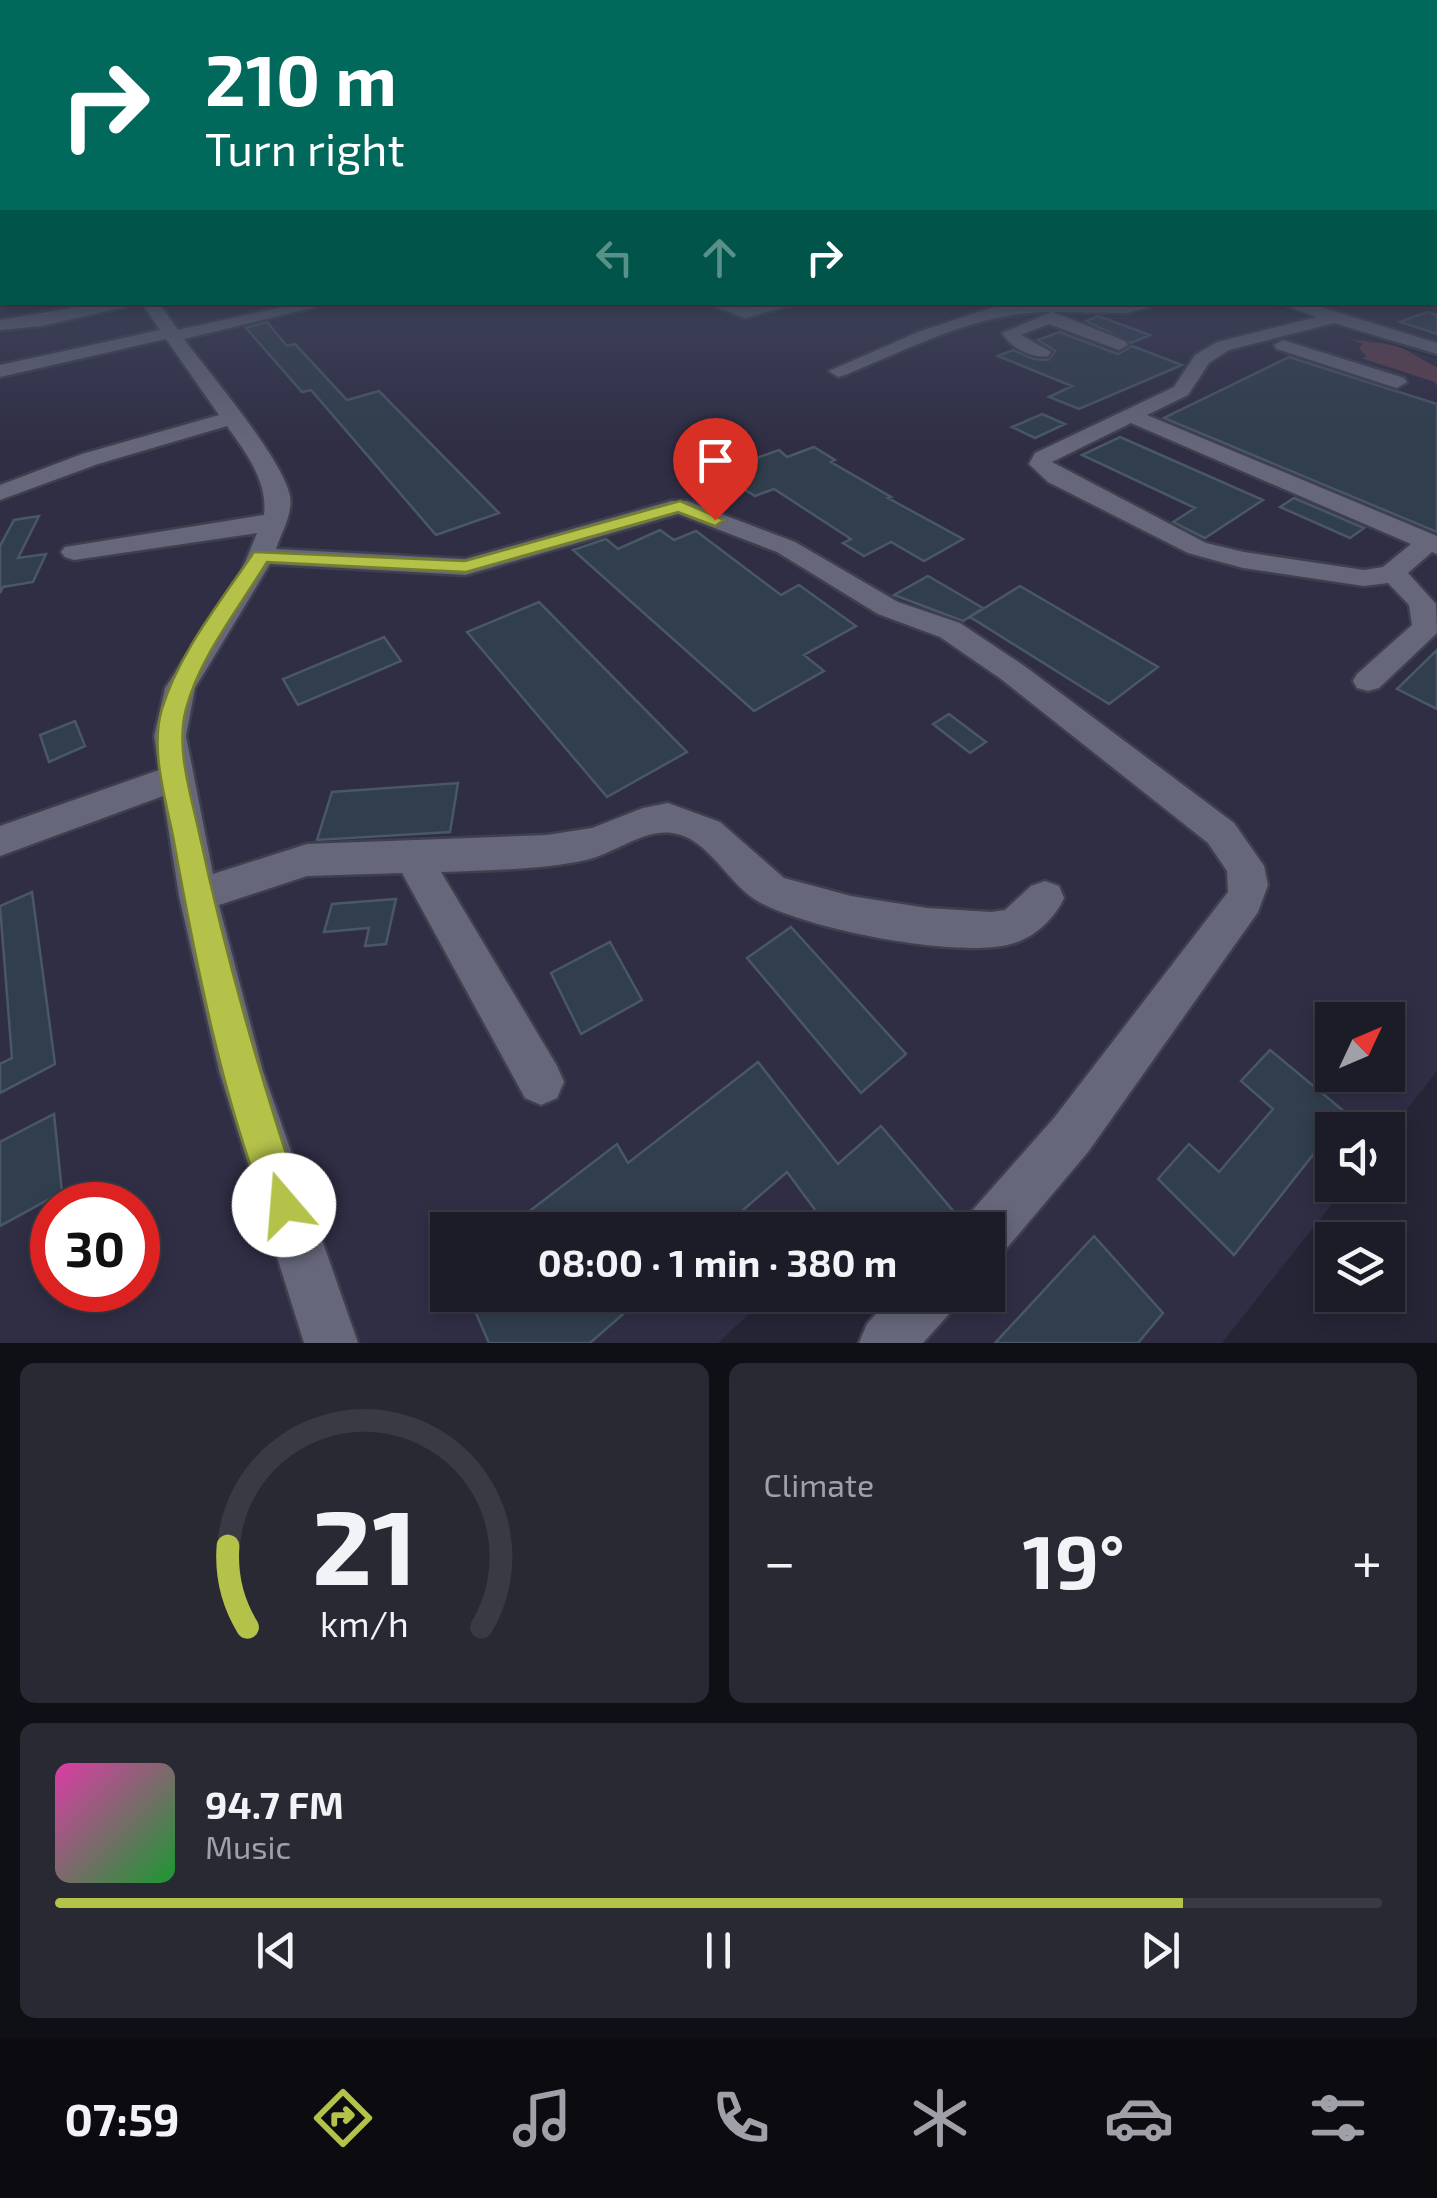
<!DOCTYPE html>
<html lang="en">
<head>
<meta charset="utf-8">
<style>
  :root { --surface:#1c1c28; --page:#292934; --text:#f1f3f6; --muted:#a0a1a8; --line:#3a3a45; --accent:#b4c24a }
  body { margin:0; font-family:"Exo 2",sans-serif; background:var(--page); color:var(--text); height:100vh; display:flex; flex-direction:column; font-size:38px; white-space:nowrap }
  * { box-sizing:border-box; margin:0 }
  p { font-size:32px; color:var(--muted) }
  .icon { flex:none; width:55px; height:55px; fill:none; stroke:currentColor; stroke-width:2; stroke-linecap:round; stroke-linejoin:round }
  .map { position:relative; height:1343px; overflow:hidden }
  .panel { display:flex; flex-direction:column; gap:20px; padding:20px; background:#0f0f16; flex:1 }
  .panel>* { flex:none }
  .guide { position:absolute; left:0px; top:0px; width:1438px; height:305px; box-shadow:0 5px 15px #0003,0 0 0 2px var(--line); background:#00695c; color:#fff; overflow:hidden }
  .needle { width:65px; rotate:46deg }
  .fabs { position:absolute; left:1315px; top:1002px; display:grid; gap:20px }
  .fabs a { display:grid; place-items:center; width:90px; height:90px; border-radius:0px; background:var(--surface); box-shadow:0 5px 15px #0003,0 0 0 2px var(--line); font-size:50px }
  .speed { position:absolute; left:30px; top:1182px; display:flex; gap:20px; font-size:50px; font-weight:700; text-align:center }
  .speed>* { display:grid; place-content:center; width:130px; height:130px; border-radius:50%; background:var(--surface); box-shadow:0 5px 15px #0003,0 0 0 2px var(--line); line-height:1 }
  .speed .limit { border:15px solid #d22; background:#fff; color:#111 }
  .pin { position:absolute; display:grid; place-items:center; width:85px; height:85px; color:#fff; margin:-102px -42px; border-radius:50% 50% 50% 0; rotate:-45deg; box-shadow:0 0 10px #0007 }
  .pin .icon { rotate:45deg }
  .me { position:absolute; width:110px; margin:-55px; rotate:342deg; stroke-linejoin:round; filter:drop-shadow(0 0 8px #0008) }
  .turn { display:flex; align-items:center; gap:35px; height:210px; padding:0 40px; font-size:45px }
  .turn .icon { width:130px; height:130px; stroke-width:2.5 }
  .turn b { display:block; font-size:70px; line-height:85px }
  .lanes { display:flex; align-items:center; height:95px; padding:0 40px; background:#0003; justify-content:center; gap:50px; direction:ltr }
  .lanes .off { opacity:.35 }
  .big { font-size:75px; font-weight:700; line-height:1.1 }
  .panel .widget { flex:1; display:flex; flex-direction:column; justify-content:center; gap:15px; min-width:0; padding:0 35px; border-radius:15px; background:var(--page) }
  .panel .dial { align-items:center; gap:0 }
  .dial svg { height:260px; overflow:visible; fill:none; stroke:var(--line); stroke-width:7; stroke-linecap:round; text-anchor:middle }
  .dial text { fill:var(--text); stroke:none }
  .song { display:flex; align-items:center; gap:30px }
  .cover { width:120px; height:120px; border-radius:15px; background:linear-gradient(135deg,hsl(320 70% 55%),hsl(130 70% 35%)) }
  .played { height:10px; border-radius:5px; background:linear-gradient(90deg,var(--accent) 85%,var(--line) 85%) }
  .keys { display:flex; justify-content:space-around; direction:ltr }
  .heat { display:flex; justify-content:space-between; align-items:center; font-size:55px; direction:ltr }
  .panel .tiles { flex:1; display:grid; gap:20px; grid-template-columns:1fr 1fr }
  .widget:last-child { grid-column:span 2 }
  .trip { position:absolute; left:430px; top:1212px; width:575px; height:100px; border-radius:0px; background:var(--surface); box-shadow:0 5px 15px #0003,0 0 0 2px var(--line); font-weight:700; line-height:100px; text-align:center }
  .dock { display:flex; height:160px; justify-content:space-around; align-items:center; background:#0b0b10; color:var(--muted) }
  .dock .icon { width:70px; height:70px }
  .dock .selected { color:var(--accent) }
  .dock b { font-size:45px; color:var(--text) }
  .map>svg:first-child { display:block }
  .built { fill:#2f2e45; fill-rule:evenodd }
  .green { fill:#61404e }
  .building { fill:#303e4d; stroke:#495767; stroke-width:2.5 }
  .lines { fill:none; stroke-linecap:round; stroke-linejoin:round }
  .minor-casing { stroke:#3f404e; stroke-width:5 }
  .minor { fill:#66677b; fill-rule:evenodd }
  .route { fill:#b4c24a; stroke:#757e30; stroke-width:2.5 }
</style>
</head>
<body>
<div class="map">
<svg width="1437" height="1343" viewBox="0 0 1437 1343">
  <rect width="100%" height="100%" fill="#252536"/>
  <path class="built" d="M0 257 2 302H1272L1268 305 1437 359V1071L1388 1134V1130H1332V1185H1347L1222 1343H921L886 1295H988V1230H448V1295H769L718 1343H0ZM1332 1020H1388V1075H1332ZM52 1205H138V1290H52Z
    M1435 257 1437 342 1322 307 1332 302H1435Z"/>
  <path class="green" d="M1348 338C1364 342 1381 342 1396 346 1412 351 1423 362 1437 367V386L1435 382 1361 358 1367 357 1359 348 1363 344Z"/>
  <path class="building" d="M1427 312 1437 315V334L1400 322Z
    M1098 316 1150 335 1131 343 1086 321Z
    M267 322 287 346 295 344 347 400 379 391 499 513 436 535 311 390 302 392 246 328Z
    M1059 332 1118 354 1132 346 1182 365 1079 409 1049 397 1072 386 998 356 1013 350 1034 359 1048 360 1055 351 1038 340Z
    M1289 357 1437 404V532L1164 418Z
    M1042 414 1065 424 1035 438 1012 427Z
    M1120 437 1263 500 1205 538 1173 522 1195 508 1082 455Z
    M814 447 835 460 831 462 891 497 888 498 963 539 924 561 891 542 864 556 843 543 851 539 774 489 755 496 717 472 779 450 787 457Z
    M1294 498 1364 528 1350 538 1280 507Z
    M39 516 18 558 46 554 33 582 3 587 0 593V546L14 520Z
    M660 530 674 540 696 531 781 595 799 585 856 626 804 655 824 671 754 711 573 550 606 539 618 549Z
    M928 576 983 608 963 621 894 595Z
    M1020 586 1158 667 1109 704 970 617Z
    M539 602 687 752 607 797 467 632Z
    M384 637 401 661 298 705 283 679Z
    M1437 650V709L1397 689Z
    M949 714 986 742 970 753 933 724Z
    M75 721 85 746 49 762 40 735Z
    M458 783 450 832 317 840 332 792Z
    M32 892 55 1064 0 1093V1064L12 1058 0 906Z
    M396 899 386 944 365 946 369 928 324 932 332 904Z
    M791 927 906 1054 861 1093 747 958Z
    M610 942 642 1000 581 1034 551 973Z
    M1270 1050 1346 1113 1234 1255 1158 1179 1189 1144 1219 1172 1273 1109 1241 1081Z
    M758 1062 838 1164 881 1126 955 1213 938 1230H830L787 1172 720 1230H505L617 1144 628 1163Z
    M54 1114 62 1192 0 1226V1142Z
    M1094 1236 1163 1313 1138 1343H995Z
    M468 1295H645L590 1343H489Z"/>
  <g class="lines">
    <defs>
      <path id="minor" d="M108 302H158L178 330 305 302 315 307 184 339C209 373 283 459 290 496 293 514 281 533 276 549L465 559 671 501H687L795 542 898 602 960 623 1023 665 1234 823 1264 866 1268 885 1258 912 1088 1152 1006 1249 988 1256V1230H963L970 1213 1054 1118 1228 892 1227 871 1208 843 1001 679 940 637 878 614 777 552 678 514 466 575 270 564 195 688 186 736 213 874 307 844 547 835 592 828 643 808 668 803 720 822 784 878 851 896 927 908 991 912 1005 910 1031 886 1045 881 1059 886 1064 898C1054 920 1032 940 1007 945 952 957 812 930 761 903 729 887 709 837 672 833 643 829 614 854 586 860 539 870 489 870 441 872L557 1066 564 1082 557 1098 541 1105 525 1098 402 873 307 876 219 905 263 1071 358 1343H304L219 1071 179 896 163 796 0 856V826L159 770 154 736 165 688 242 570 257 533 74 560 65 557 61 552 65 547 264 515C268 481 246 453 227 426L98 464 0 500V485L82 454 219 415 166 339 0 377V365L160 330 142 303 42 326 0 330V320Z
        M703 302H729L746 308 770 302H803L745 318Z
        M1166 302 1128 313 1053 312 1125 341 1128 345 1119 350 1049 324 1021 335 1051 352 1048 356C1032 359 1010 347 1002 333L1051 312C977 312 912 348 845 375L838 377 829 371 918 332 991 308 1029 303Z
        M1277 302H1304L1437 343V354L1334 323 1229 350 1209 363 1188 395 1147 415 1437 536V554L1432 552 1408 573 1436 604 1437 633 1379 688 1368 691 1357 688 1353 681 1357 674 1412 625 1409 605 1388 583 1364 586 1243 568 1188 553 1048 482 1029 464 1035 453 1174 387 1195 355 1217 342 1317 317ZM1131 423 1411 544 1383 567 1364 570 1244 552 1206 543 1052 462Z
        M1283 340 1404 378 1407 382 1397 388 1390 386 1277 349 1274 345Z
        M893 1295H957L949 1314 923 1343H859L867 1324Z"/>
    </defs>
    <use href="#minor" class="minor-casing"/>
    <use href="#minor" class="minor"/>
  </g>
  <linearGradient id="sky" x2="0" y2="1"><stop stop-color="#14141e"/><stop offset="0.58" stop-color="#40465d"/><stop offset="1" stop-color="#40465d" stop-opacity="0"/></linearGradient>
  <rect width="1437" height="445" fill="url(#sky)"/>
  <path class="route" d="M680 501 724 520 715 526 678 512 466 572 267 562C239 608 200 656 186 709 175 749 192 798 200 837 227 962 262 1084 303 1205L297 1218 284 1224 270 1218C223 1103 195 959 173 836 165 797 150 748 162 709 179 652 222 600 254 552L465 561Z"/>
</svg>
<div class="fabs">
<a><svg class="needle" viewBox="-14 -14 28 28"><path d="M0-13l5 13h-10z" fill="#e53935"/><path d="M0 13l5-13h-10z" fill="#a0a1a8"/></svg></a>
<a><svg class="icon" aria-label="sound" viewBox="0 0 24 24"><path d="M4 9h4l5-4v14l-5-4H4zM17 9q2 3 0 6"/></svg></a>
<a><svg class="icon" aria-label="layers" viewBox="0 0 24 24"><path d="M12 4l9 5-9 5-9-5zM3 14l9 5 9-5"/></svg></a>
</div>
<div class="speed"><div class="limit">30</div></div>
<div class="pin" style="left:715px;top:520px;background:#d93025"><svg class="icon" aria-label="arrive" viewBox="0 0 24 24"><path d="M6 21V4h12l-3 4 3 4H6"/></svg></div>
<svg class="me" style="left:284px;top:1205px" viewBox="-20 -20 40 40"><circle r="19" fill="#fff"/><path d="M0-13L10 11 0 6-10 11z" fill="#b4c24a"/></svg>
<div class="trip">08:00 · 1 min · 380 m</div>
<div class="guide">
<div class="turn"><svg class="icon" aria-label="right" viewBox="0 0 24 24"><path d="M7 20v-9h11M14 6l5 5-5 5"/></svg><div><b>210 m</b>Turn right</div></div>
<div class="lanes"><svg class="icon off" aria-label="left" viewBox="0 0 24 24"><path d="M17 20v-9H6M10 6l-5 5 5 5"/></svg><svg class="icon off" aria-label="ahead" viewBox="0 0 24 24"><path d="M12 20V5M6 11l6-6 6 6"/></svg><svg class="icon" aria-label="right" viewBox="0 0 24 24"><path d="M7 20v-9h11M14 6l5 5-5 5"/></svg></div>
</div>
</div>
<section class="panel">
<div class="tiles">
<div class="widget dial"><svg viewBox="0 0 100 80">
<path d="M14 69A42 42 0 1 1 86 69"/>
<path d="M14 69A42 42 0 0 1 8 44" stroke="#b4c24a"/>
<text x="50" y="56" font-size="32" font-weight="700">21</text>
<text x="50" y="72" font-size="11">km/h</text>
</svg></div>
<div class="widget"><p>Climate</p>
<div class="heat"><a>−</a><b class="big">19°</b><a>+</a></div>
</div>
<div class="widget">
<div class="song"><i class="cover"></i><div><b>94.7 FM</b><p>Music</p></div></div>
<div class="played"></div>
<div class="keys"><svg class="icon" aria-label="previous" viewBox="0 0 24 24"><path d="M18 5L8 12l10 7zM5 5v14"/></svg><svg class="icon" aria-label="pause" viewBox="0 0 24 24"><path d="M8 5v14M16 5v14"/></svg><svg class="icon" aria-label="next" viewBox="0 0 24 24"><path d="M6 5l10 7-10 7zM19 5v14"/></svg></div>
</div>
</div>
</section>
<nav class="dock">
<b>07:59</b>
<svg class="icon selected" aria-label="directions" viewBox="0 0 24 24"><path d="M12 3l9 9-9 9-9-9zM9 14v-3h6M13 9l2 2-2 2"/></svg>
<svg class="icon" aria-label="music" viewBox="0 0 24 24"><path d="M9 18V5l10-2v13"/><circle cx="6" cy="18" r="3"/><circle cx="16" cy="16" r="3"/></svg>
<svg class="icon" aria-label="phone" viewBox="0 0 24 24"><path d="M5 4h4l2 5-3 2q2 4 5 5l2-3 5 2v4C11 20 4 13 5 4z"/></svg>
<svg class="icon" aria-label="climate" viewBox="0 0 24 24"><path d="M12 3v18M4 7l16 10M4 17L20 7"/></svg>
<svg class="icon" aria-label="car" viewBox="0 0 24 24"><path d="M5 17H2v-5l4-1 3-4h7l3 4 3 1v5h-3M9 17h6M6 11h13"/><circle cx="7" cy="17" r="2"/><circle cx="17" cy="17" r="2"/></svg>
<svg class="icon" aria-label="filters" viewBox="0 0 24 24"><path d="M4 7h16M4 17h16"/><circle cx="9" cy="7" r="2"/><circle cx="15" cy="17" r="2"/></svg>
</nav>
</body>
</html>
